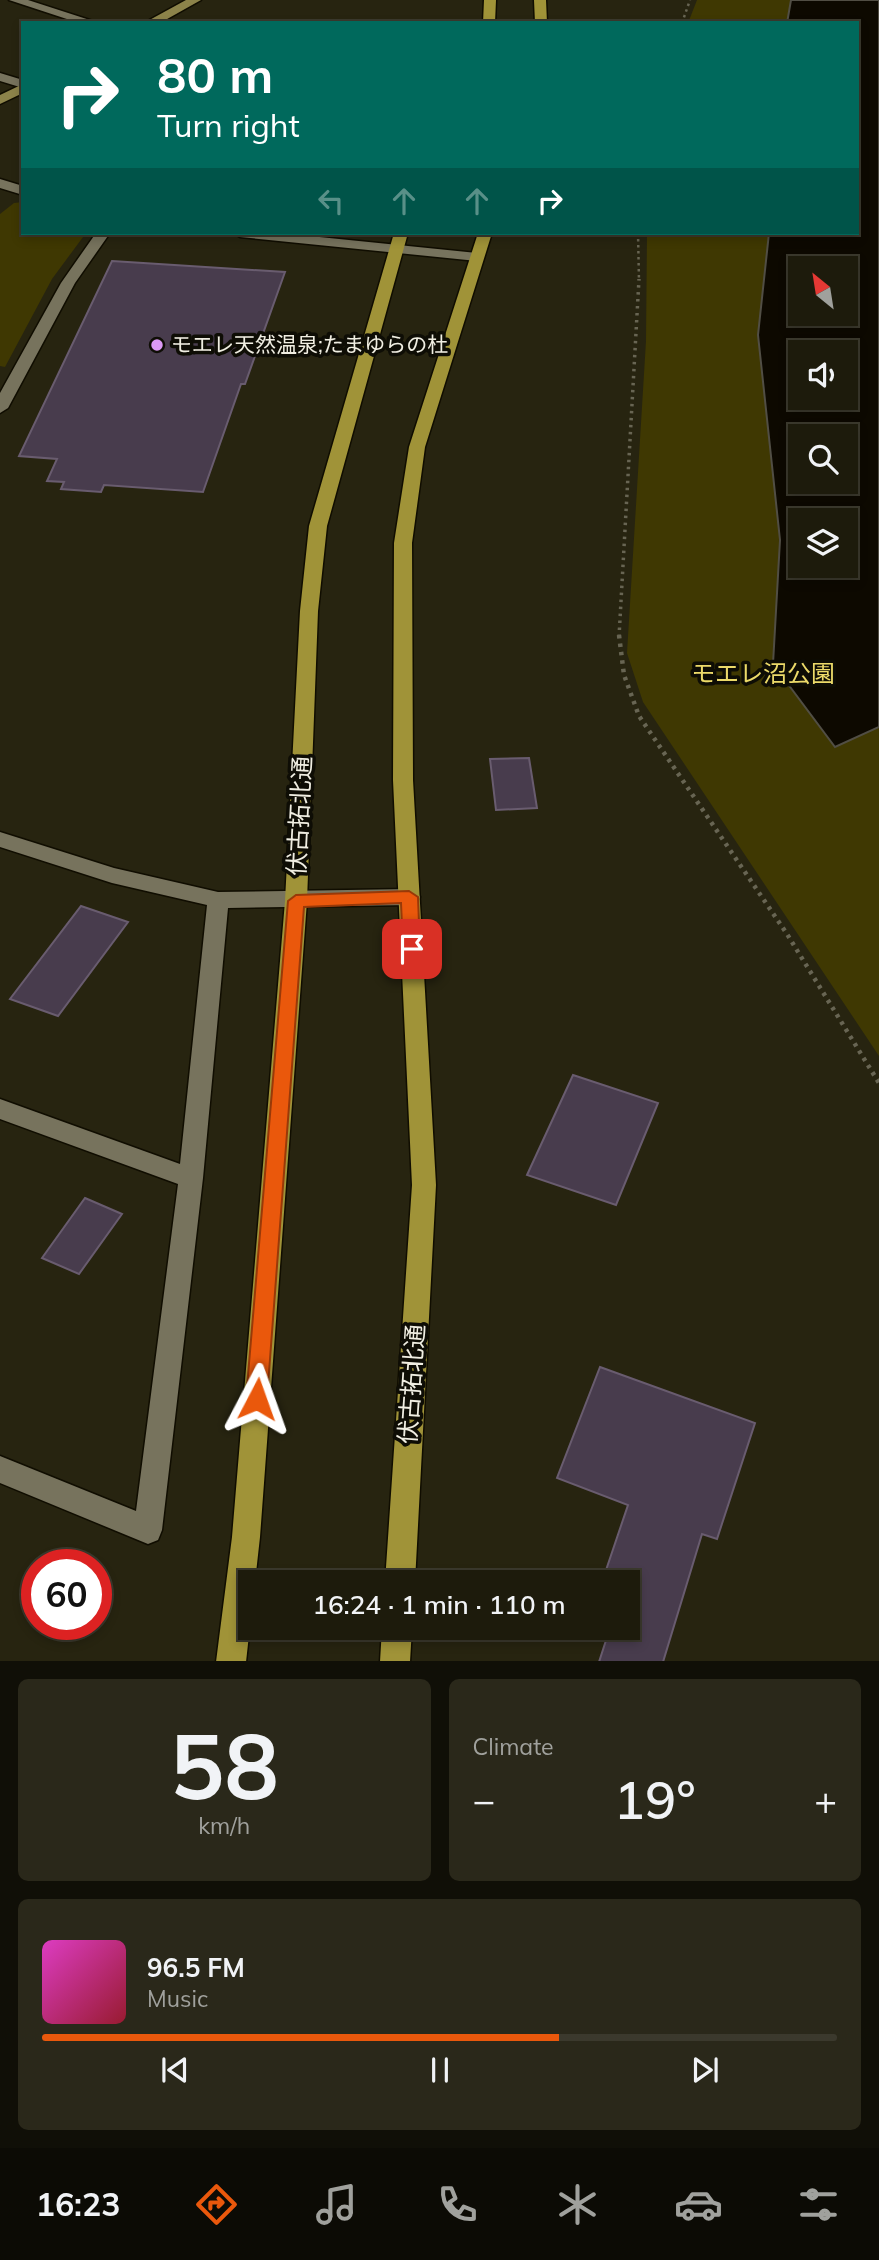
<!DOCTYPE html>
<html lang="en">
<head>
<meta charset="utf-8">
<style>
  :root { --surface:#1d1b0c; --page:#2a281a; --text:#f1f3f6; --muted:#a0a19d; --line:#3b392d; --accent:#ea580c }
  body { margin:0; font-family:Mulish,"Noto Sans JP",sans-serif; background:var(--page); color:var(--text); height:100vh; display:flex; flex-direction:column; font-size:26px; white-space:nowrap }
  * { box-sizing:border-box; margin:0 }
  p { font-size:23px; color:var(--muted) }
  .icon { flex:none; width:38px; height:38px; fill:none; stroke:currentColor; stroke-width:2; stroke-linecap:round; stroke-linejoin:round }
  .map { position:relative; height:1661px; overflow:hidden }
  .details { display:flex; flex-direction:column; gap:18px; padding:18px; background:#100f07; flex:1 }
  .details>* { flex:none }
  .guide { position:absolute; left:21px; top:21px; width:838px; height:214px; border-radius:0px; box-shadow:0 4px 10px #0003,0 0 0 2px var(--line); background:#00695c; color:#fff; overflow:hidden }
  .needle { width:46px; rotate:330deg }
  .fabs { position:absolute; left:788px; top:256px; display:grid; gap:14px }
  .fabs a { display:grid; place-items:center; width:70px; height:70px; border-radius:0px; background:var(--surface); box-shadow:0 4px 10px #0003,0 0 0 2px var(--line); font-size:35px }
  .speed { position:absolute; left:21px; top:1549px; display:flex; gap:14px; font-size:35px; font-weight:700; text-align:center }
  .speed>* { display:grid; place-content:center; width:91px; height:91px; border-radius:50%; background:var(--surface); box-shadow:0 4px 10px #0003,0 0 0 2px var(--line); line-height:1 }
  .speed .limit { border:10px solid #d22; background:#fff; color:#111 }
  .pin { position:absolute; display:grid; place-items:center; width:60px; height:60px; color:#fff; margin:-30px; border-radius:14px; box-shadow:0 4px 10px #0006 }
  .me { position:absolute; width:77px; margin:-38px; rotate:4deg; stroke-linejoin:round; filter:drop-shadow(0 0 5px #0008) }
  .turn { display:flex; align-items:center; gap:24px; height:147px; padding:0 21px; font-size:32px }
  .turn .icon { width:91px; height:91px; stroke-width:2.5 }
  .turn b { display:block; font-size:49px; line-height:60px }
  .lanes { display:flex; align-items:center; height:66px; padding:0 21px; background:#0003; justify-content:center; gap:35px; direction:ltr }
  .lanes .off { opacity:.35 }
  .big { font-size:52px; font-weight:600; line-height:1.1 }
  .details .card { flex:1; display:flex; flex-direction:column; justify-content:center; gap:10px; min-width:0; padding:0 24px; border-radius:10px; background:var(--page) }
  .details .dial { align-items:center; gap:0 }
  .dial b { font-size:91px; line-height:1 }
  .song { display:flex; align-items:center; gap:21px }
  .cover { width:84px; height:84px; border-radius:10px; background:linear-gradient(135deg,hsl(310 70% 55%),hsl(350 70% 35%)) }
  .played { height:7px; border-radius:4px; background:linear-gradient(90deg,var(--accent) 65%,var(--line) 65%) }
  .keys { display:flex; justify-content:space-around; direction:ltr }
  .heat { display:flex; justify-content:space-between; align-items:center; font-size:38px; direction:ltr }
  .details .tiles { flex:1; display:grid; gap:18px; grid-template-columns:1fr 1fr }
  .card:last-child { grid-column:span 2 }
  .trip { position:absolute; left:238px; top:1570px; width:402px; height:70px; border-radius:0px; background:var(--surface); box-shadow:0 4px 10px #0003,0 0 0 2px var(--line); font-weight:600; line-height:70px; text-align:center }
  .dock { display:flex; height:112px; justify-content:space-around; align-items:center; background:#0c0b05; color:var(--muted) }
  .dock .icon { width:49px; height:49px }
  .dock .selected { color:var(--accent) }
  .dock b { font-size:32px; color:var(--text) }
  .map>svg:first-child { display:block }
  .green { fill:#3f3802; fill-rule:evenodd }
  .water { fill:#0d0900; stroke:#514e44; stroke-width:2; fill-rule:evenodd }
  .building { fill:#483c4d; stroke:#695c6f; stroke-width:2 }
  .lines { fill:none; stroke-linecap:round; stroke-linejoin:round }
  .street-casing { stroke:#100d00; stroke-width:3 }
  .secondary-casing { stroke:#100d00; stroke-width:3 }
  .primary-casing { stroke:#100d00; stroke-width:3 }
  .path-far2 { stroke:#686553; stroke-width:2.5; stroke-dasharray:2.5 3.5; stroke-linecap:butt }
  .path-far1 { stroke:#686553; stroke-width:3.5; stroke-dasharray:2.5 4.5; stroke-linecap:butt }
  .path { stroke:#686553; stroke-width:4.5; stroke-dasharray:3.5 5; stroke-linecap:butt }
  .street { fill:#77735d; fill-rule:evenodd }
  .secondary { fill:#8c834a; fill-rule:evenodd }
  .primary { fill:#a09338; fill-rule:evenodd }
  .route { fill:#ea580c; stroke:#983908; stroke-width:2 }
  .poi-dot { fill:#db99f5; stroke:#0e0d05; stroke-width:2.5 }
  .labels { text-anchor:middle; stroke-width:7; stroke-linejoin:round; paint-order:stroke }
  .far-poi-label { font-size:21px; fill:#f0eee2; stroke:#0e0d05; text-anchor:start }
  .park-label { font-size:24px; fill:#ecda69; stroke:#0e0d05 }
  .street-label { font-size:24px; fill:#f0eee2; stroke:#0e0d05 }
</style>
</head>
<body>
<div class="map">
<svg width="879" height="1662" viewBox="0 0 879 1662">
  <rect width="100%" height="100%" fill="#272410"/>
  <path class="green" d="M697 0H879V1056L643 702 627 653 646 341 647 233H858V23H688ZM800 268H845V313H800ZM800 352H845V397H800ZM800 436H845V481H800ZM800 520H845V565H800Z
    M23 202V233H86L52 279 5 367 0 366V214L14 203Z"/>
  <path class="water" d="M791 0H879V727L835 747 773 664 780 540 758 335 769 233H858V23H787ZM800 268H845V313H800ZM800 352H845V397H800ZM800 436H845V481H800ZM800 520H845V565H800Z"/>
  <path class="building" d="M112 261 285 272 245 384H241L203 492 104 485 101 492 61 489 64 482 47 481 57 459 19 456Z
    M529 758 537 808 496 810 490 759Z
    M81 906 128 922 58 1016 10 999Z
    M573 1075 658 1103 616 1205 527 1175Z
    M85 1198 122 1214 79 1274 42 1258Z
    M600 1367 755 1423 717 1539 702 1534 663 1662H599L610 1628H628V1582H602L628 1505 557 1478Z"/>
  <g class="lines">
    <defs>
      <path id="street" d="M9 0H28L99 23H79Z
        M0 73 23 80V88L0 81Z
        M0 179 23 186V195L0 188Z
        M96 233H110L75 283 8 408 0 413V393L61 283Z
        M233 233H280L477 253 484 257 477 261 240 237Z
        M0 832 114 868 218 892 409 889 417 891 420 897 417 903 409 905 228 908 203 1178 162 1530 158 1540 148 1544 0 1483V1456L136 1511 178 1184 0 1119V1099L180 1164 207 905 112 883 0 847Z"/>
      <path id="secondary" d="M186 0H201L160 23H144Z
        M23 84V93L0 104V95Z"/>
      <path id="primary" d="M484 0H496L495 23H483Z
        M534 0H546L547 23H535Z
        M394 233H408L327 526 318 611 307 901 260 1537 255 1582H250V1626L246 1662H216L232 1537 285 901 300 611 309 526Z
        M478 233H492L425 447 412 543 413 780 436 1185 415 1582H385L412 1185 393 780 394 543 409 447Z
        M382 1628H412L410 1662H380Z"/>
    </defs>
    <use href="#street" class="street-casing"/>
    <use href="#secondary" class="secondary-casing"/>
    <use href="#primary" class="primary-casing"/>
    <path class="path-far2" d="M682 23 690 0
      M638 233 639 281"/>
    <path class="path-far1" d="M619 637 639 279"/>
    <path class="path" d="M619 635 624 675 639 716 787 934 879 1083"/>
    <use href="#street" class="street"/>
    <use href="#secondary" class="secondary"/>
    <use href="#primary" class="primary"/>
  </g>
  <path class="route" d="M409 891 418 897 420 949 418 954H406L403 949 401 903 304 907 267 1399 264 1405 257 1408 249 1405 246 1399 288 901 296 895Z"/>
  <circle class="poi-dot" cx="157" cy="345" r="7"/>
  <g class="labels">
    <g class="far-poi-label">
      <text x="171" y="352">モエレ天然温泉;たまゆらの杜</text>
    </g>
    <g class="park-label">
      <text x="763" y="682">モエレ沼公園</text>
    </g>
    <g class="street-label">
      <text transform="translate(300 816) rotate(-87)" y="8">伏古拓北通</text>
      <text transform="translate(412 1384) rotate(-86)" y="8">伏古拓北通</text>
    </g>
  </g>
</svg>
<div class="fabs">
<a><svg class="needle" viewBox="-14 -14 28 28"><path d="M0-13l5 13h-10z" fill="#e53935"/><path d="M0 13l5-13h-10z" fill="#a0a19d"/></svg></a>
<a><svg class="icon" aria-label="sound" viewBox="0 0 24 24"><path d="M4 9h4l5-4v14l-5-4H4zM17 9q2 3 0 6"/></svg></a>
<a><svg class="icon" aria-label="search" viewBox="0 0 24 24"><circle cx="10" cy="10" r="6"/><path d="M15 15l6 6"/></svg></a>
<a><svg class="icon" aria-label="layers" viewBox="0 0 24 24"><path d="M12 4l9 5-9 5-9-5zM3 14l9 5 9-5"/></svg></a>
</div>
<div class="speed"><div class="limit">60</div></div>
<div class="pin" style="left:412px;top:949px;background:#d93025"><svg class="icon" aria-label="arrive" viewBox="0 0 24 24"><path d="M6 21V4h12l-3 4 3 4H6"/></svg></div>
<svg class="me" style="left:257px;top:1399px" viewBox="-20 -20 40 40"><path d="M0-17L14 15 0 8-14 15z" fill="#ea580c" stroke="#fff" stroke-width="4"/></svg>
<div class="trip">16:24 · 1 min · 110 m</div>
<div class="guide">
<div class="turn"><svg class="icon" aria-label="right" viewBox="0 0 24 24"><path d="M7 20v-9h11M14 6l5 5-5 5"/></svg><div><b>80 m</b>Turn right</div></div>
<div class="lanes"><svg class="icon off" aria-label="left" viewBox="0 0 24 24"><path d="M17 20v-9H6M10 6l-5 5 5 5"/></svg><svg class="icon off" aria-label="ahead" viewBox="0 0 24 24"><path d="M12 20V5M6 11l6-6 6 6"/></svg><svg class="icon off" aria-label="ahead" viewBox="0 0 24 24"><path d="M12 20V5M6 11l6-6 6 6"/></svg><svg class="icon" aria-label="right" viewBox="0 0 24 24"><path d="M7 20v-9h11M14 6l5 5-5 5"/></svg></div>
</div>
</div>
<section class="details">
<div class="tiles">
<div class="card dial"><b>58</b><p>km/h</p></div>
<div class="card"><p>Climate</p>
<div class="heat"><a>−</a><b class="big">19°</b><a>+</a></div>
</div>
<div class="card">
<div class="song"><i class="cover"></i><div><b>96.5 FM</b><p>Music</p></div></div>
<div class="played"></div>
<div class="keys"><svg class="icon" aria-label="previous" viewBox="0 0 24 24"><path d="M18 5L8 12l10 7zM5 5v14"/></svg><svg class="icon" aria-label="pause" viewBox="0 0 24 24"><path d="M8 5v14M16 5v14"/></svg><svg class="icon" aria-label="next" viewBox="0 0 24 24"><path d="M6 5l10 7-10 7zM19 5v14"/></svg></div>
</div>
</div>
</section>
<nav class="dock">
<b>16:23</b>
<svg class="icon selected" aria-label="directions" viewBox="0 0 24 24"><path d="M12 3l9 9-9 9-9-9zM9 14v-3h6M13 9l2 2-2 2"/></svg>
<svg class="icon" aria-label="music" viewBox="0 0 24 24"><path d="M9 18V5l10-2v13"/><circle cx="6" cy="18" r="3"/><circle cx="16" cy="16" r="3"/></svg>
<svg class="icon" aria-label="phone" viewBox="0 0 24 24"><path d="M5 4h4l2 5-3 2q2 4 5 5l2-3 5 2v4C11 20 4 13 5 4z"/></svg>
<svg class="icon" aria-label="climate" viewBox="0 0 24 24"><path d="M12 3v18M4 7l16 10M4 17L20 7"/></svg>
<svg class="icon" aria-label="car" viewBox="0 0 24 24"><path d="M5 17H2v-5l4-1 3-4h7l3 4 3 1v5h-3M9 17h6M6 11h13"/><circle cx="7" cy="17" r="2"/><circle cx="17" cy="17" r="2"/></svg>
<svg class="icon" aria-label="filters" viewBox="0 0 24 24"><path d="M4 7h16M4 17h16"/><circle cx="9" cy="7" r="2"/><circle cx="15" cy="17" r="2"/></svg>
</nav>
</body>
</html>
